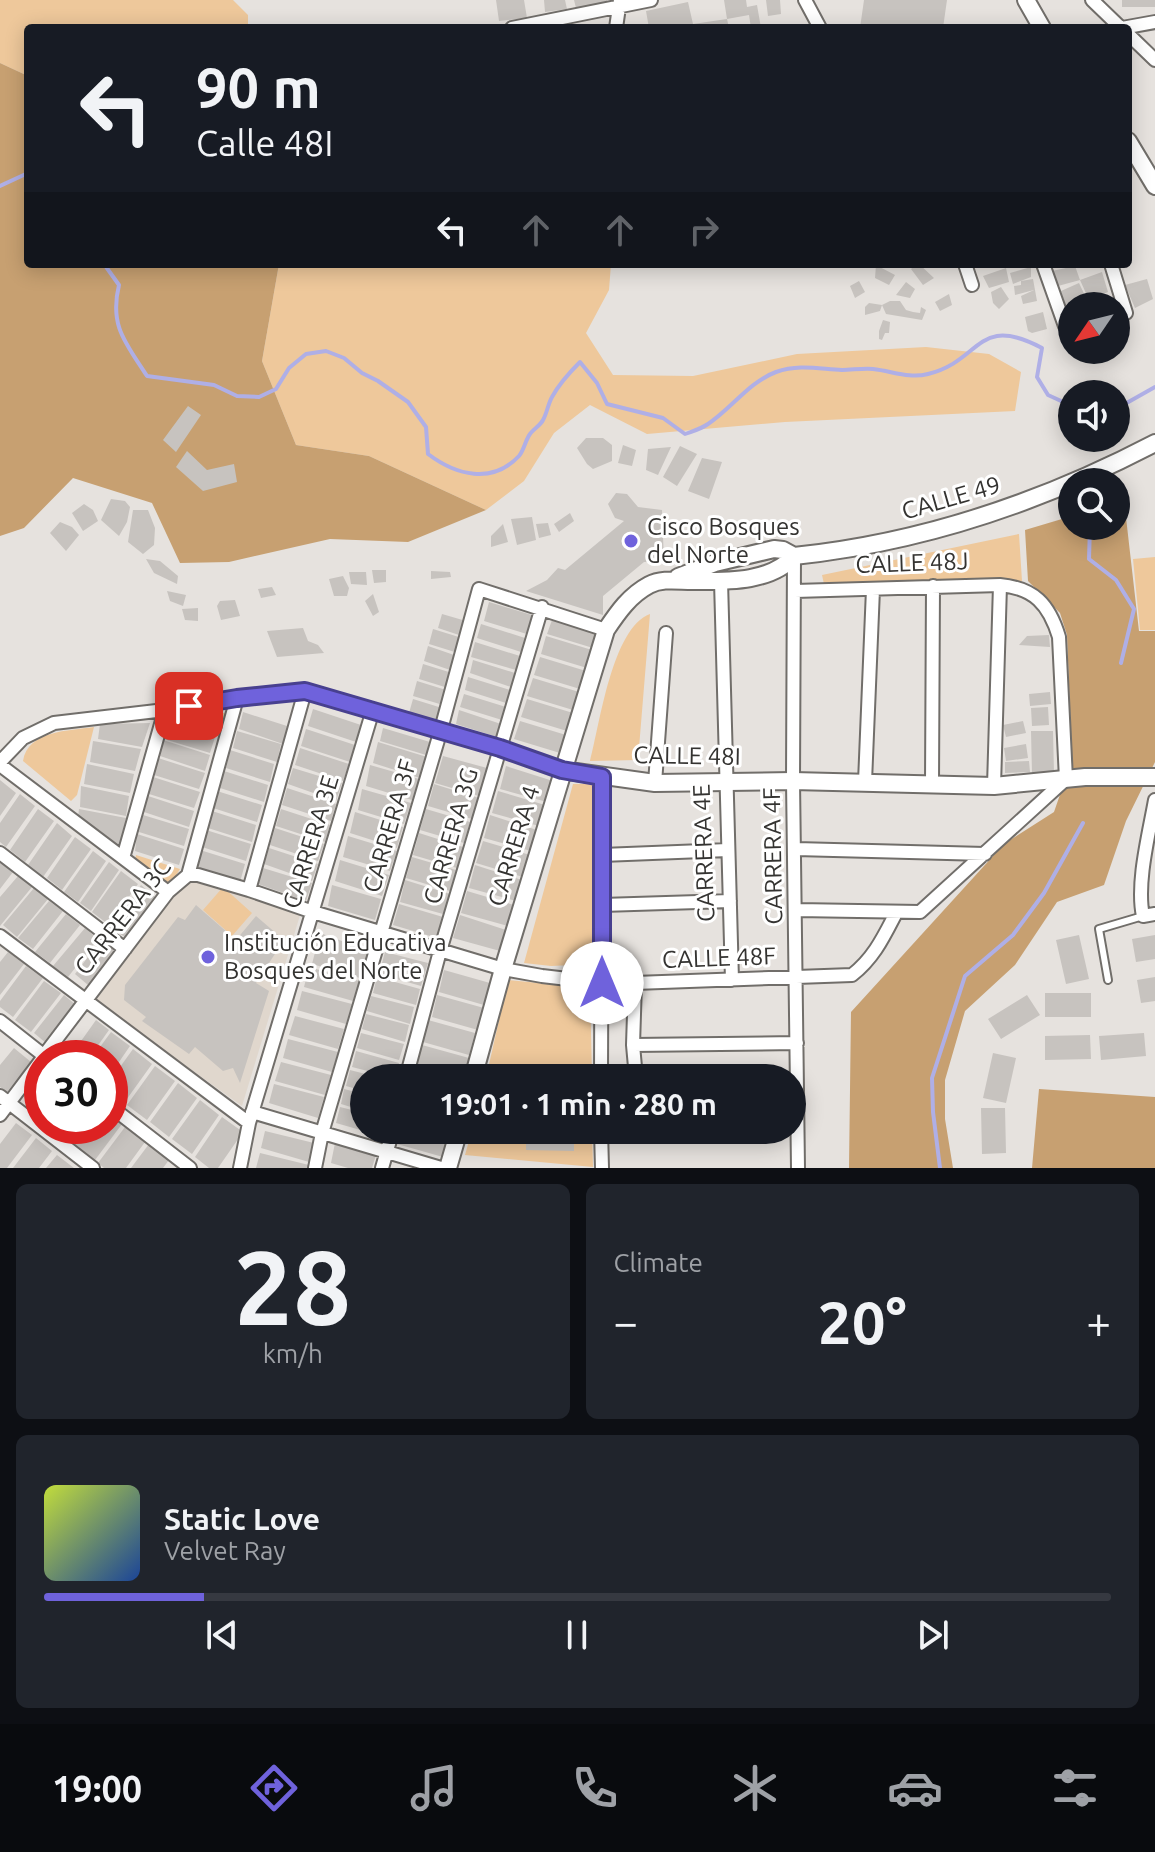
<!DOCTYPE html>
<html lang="en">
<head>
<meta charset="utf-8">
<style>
  :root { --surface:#171b24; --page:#20242c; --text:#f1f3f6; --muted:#9ea1a6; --line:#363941; --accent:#6f62dc }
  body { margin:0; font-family:Ubuntu,sans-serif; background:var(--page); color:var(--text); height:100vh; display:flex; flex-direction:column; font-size:30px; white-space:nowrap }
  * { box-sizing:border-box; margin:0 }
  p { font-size:26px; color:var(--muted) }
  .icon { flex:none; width:44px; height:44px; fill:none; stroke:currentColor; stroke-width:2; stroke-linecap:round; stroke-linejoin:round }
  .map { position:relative; height:1168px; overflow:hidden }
  .side { display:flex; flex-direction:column; gap:16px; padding:16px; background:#0d0f14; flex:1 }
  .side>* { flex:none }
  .banner { position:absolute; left:24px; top:24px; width:1108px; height:244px; border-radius:8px; box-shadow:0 4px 20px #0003; background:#171b24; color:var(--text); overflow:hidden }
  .needle { width:52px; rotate:235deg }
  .controls { position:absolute; left:1058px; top:292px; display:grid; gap:16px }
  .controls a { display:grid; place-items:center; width:72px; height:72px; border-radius:50%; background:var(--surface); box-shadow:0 4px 20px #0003; font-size:40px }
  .speed { position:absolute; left:24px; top:1040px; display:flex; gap:16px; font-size:40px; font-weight:700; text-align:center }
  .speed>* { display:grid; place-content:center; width:104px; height:104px; border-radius:50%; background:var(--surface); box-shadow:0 4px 20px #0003; line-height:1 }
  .speed .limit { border:12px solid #d22; background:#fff; color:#111 }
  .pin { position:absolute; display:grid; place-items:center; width:68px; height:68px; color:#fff; margin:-34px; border-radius:16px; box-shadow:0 4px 12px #0006 }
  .me { position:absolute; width:88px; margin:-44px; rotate:0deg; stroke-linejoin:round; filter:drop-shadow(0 0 6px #0008) }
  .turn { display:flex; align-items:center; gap:28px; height:168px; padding:0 40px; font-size:36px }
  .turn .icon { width:104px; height:104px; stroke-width:2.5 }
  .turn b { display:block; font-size:56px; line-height:68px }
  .lanes { display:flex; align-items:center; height:76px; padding:0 40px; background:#0003; justify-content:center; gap:40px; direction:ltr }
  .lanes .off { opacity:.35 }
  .big { font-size:60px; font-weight:600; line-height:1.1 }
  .side .tile { flex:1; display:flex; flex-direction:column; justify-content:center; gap:12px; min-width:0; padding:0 28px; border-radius:12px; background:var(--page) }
  .side .dial { align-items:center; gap:0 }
  .dial b { font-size:104px; line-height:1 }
  .song { display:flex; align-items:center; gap:24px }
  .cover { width:96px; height:96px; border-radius:12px; background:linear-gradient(135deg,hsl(70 70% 55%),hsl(220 70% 35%)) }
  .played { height:8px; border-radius:4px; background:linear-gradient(90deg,var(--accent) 15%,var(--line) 15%) }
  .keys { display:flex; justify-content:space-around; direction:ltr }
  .heat { display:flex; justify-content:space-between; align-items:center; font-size:44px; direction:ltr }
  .side .tiles { flex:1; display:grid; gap:16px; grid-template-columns:1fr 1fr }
  .tile:last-child { grid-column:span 2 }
  .trip { position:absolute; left:350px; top:1064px; width:456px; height:80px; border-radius:40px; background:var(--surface); box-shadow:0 4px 20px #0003; font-weight:600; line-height:80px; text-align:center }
  .tab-bar { display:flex; height:128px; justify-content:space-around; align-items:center; background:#090b0e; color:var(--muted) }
  .tab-bar .icon { width:56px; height:56px }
  .tab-bar .selected { color:var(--accent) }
  .tab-bar b { font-size:36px; color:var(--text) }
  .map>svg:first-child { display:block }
  .built { fill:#e0d7cd }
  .green { fill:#eec89b }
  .forest { fill:#c7a071 }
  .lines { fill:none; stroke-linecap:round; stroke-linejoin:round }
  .stream { stroke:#afafe6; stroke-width:4 }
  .building { fill:#c7c3bf }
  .lane-casing { stroke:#716e6a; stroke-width:10 }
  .street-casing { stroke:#716e6a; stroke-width:16 }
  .secondary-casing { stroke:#716e6a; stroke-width:20 }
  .lane { stroke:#fff; stroke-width:6 }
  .street { stroke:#fff; stroke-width:12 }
  .secondary { stroke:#fff; stroke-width:16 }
  .route-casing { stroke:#48408f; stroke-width:20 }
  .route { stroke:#6f62dc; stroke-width:14 }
  .poi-dot { fill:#6f62dc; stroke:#fff; stroke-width:3 }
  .labels { text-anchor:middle; stroke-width:6; stroke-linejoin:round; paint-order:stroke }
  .street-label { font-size:24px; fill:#343331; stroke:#fff }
  .poi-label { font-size:24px; fill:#343331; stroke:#fff; text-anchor:start }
</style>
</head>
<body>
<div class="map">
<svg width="1155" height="1168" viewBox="0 0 1155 1168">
  <rect width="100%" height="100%" fill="#e6e2de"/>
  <path class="built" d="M194 880 209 882 301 912 242 1106 95 1001 172 898 181 887Z"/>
  <path class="green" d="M0 0H233L248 15V28H28V76L0 63Z
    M279 264H611L609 290 586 333 613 375 693 376 797 354 926 347 989 354 1021 372 1015 411 785 422 647 434 590 405 554 433 524 481 486 510 369 456 296 445 262 361Z
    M1019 534 1022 581 824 584 822 575Z
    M1155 557V630H1140L1133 559Z
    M650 614 638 760 590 761C600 724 612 628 650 614Z
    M225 713 219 737 171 720 172 716Z
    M94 727 77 795 71 801 23 761C28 730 69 731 94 727Z
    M573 784H598L596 964 551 966 524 963Z
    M136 855 180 869 171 884 166 883 135 861Z
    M223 887 252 913 232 936 203 910Z
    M508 980 590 988 592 1078H486Z
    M472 1130H592L593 1167 465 1155Z"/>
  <path class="forest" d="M0 63 28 76V264H279L262 361 296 445 369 456 486 510 408 542 330 539 229 562 180 563 152 503 73 478 24 528 0 536Z
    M1124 500 1139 631H1155V762L1126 821 1104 885 1057 902 1015 965 965 1011 945 1080V1119L953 1168H849L851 1012 1004 844 1054 812 1072 760 1067 635 1060 613 1028 581 1025 530 1072 516V526H1116V502Z
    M1039 1089 1155 1097V1168H1032Z"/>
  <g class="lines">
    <path class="stream" d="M0 186 28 173
      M104 264 119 285C109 326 126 343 147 376L214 385 237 396 259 397 276 389 289 368 306 354 326 351 344 358 362 373 378 381 408 402 426 427 428 454C456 475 492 485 519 456 524 450 525 441 530 434 533 429 540 426 543 420 547 413 548 404 552 397 559 384 569 373 580 362L597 383 607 404 663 418 685 434C693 431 701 429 708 424 731 409 749 382 776 372 799 364 819 369 842 370 852 370 863 368 873 369 892 371 909 379 928 374 982 361 976 313 1042 348L1037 377 1048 395 1072 406
      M1116 409 1155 387
      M1090 526 1089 559 1116 580 1134 609 1121 663
      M940 1168 933 1112 932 1078 965 976 1013 935 1044 893 1083 823"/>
  </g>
  <path class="building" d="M496 0H524L527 18 499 21Z
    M544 0H565L567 9 545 12Z
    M574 0H607V4L576 8Z
    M724 0H746L747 7 757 5 761 28H751L749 15 727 19 729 28H649L646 11 688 2 693 24 727 19Z
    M766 0H780L781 14 768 16Z
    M864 0H947L943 28H860Z
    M1122 0H1155V7H1122Z
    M916 264H919L934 278 923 285 911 269Z
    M876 265 895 275 889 285 875 278Z
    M1075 266 1080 280 1058 286 1052 271Z
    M1031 267V277L1013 284 1010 273Z
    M1006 268 1009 282 989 288 983 276Z
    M1102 272 1108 292 1089 300 1080 280Z
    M1033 279 1037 301 1023 304 1021 296 1034 290 1015 295 1014 286 1021 285V281Z
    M1147 279 1153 299 1135 308 1125 285Z
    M859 281 865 292 855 298 850 286Z
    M906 282 915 289 910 298 896 295Z
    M1079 283 1087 300 1066 307 1061 291Z
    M1001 287 1009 299 999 309 993 303 991 292Z
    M949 294 952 305 940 311 935 302Z
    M890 301H900L906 310 913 312 920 313 921 307 926 310 922 320 886 314 882 305 880 311 865 315V307L869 303 882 305Z
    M1043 312 1047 329 1032 333 1028 331 1025 317Z
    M883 320 890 322 889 333H885L882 340 879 339V331Z
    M188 406 201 415 176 452 163 440Z
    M586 438H603L612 445V461L593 469 587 464 577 448Z
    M623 445 636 450 632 466 618 463Z
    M680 446 697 454 677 486 663 477Z
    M671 447 658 475 646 470 648 449Z
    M187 451 207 470 234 464 237 482 203 491 176 467Z
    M702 458 722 462 709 499 688 491Z
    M616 493 627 494 638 507 662 510 664 562H644L603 596V615L526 591 547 580 558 568 565 570 624 521 615 518 608 504Z
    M111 499 125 501 130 507 127 522 119 536 101 520Z
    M84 504 93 510 98 521 83 531 72 513Z
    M133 510H148L155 528 154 545 143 554 128 542Z
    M570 513 574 521 559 532 554 524Z
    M532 517 536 540 517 545 511 519Z
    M60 522 72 527 79 535 66 551 50 533Z
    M548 523 551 535 539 538 536 524Z
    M503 524 508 542 491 547V536Z
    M146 559 160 561 178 576 177 584 154 573Z
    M372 570H386V582L374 583Z
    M431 571 450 572 451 577 431 579Z
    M349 572H366L367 585 351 584Z
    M343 576 349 588 347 596H334L329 579Z
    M272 587 276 595 261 598 258 589Z
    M167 591 186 595 183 606 170 601Z
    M373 594 379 612 373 616 365 601Z
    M235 600 240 616 221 620 217 606 220 601Z
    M489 602 535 616 530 635 484 621Z
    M198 608V621L185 620 182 609Z
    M442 614 466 621 462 636 438 628Z
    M552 620 597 634 593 648 547 634Z
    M481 624 525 638 521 652 477 638Z
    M303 628 308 641 318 645 324 653 277 657 267 631Z
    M433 629 462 638 458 653 429 644Z
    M1049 635 1050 647 1019 645 1027 636Z
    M546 636 592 650 587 668 541 654Z
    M475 642 520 656 516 670 471 657Z
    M428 646 457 656 453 671 424 661Z
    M540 657 586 671 580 689 534 675Z
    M473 660 515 673 511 687 470 673Z
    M423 664 452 673 448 688 419 679Z
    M468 677 510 690 506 703 465 690Z
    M533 678 579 692 573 710 527 696Z
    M417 681 446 690 443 705 413 696Z
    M1050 692 1051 704 1030 706 1029 694Z
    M464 694 506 707 502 720 460 707Z
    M413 699 442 708 438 723 409 713Z
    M527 699 573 713 567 731 521 717Z
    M1048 707 1049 725 1032 726 1031 708Z
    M313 709 361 725 356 742 308 726Z
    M459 710 501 724 497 737 456 724Z
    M243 712 287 726 283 744 239 729Z
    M520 721 566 735 560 753 514 739Z
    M1023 721 1026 733 1006 737 1003 725Z
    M150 723 142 747 98 739 100 724Z
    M169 723 215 737 210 753 164 739Z
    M383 728 430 742 426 755 380 741Z
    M306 729 355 745 350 762 301 746Z
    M237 731 281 744 277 762 233 748Z
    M1031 731H1053L1054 773 1032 774Z
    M163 740 210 755 205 771 160 756Z
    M93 741 141 749 135 771 90 762Z
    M378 742 427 757 420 778 373 763Z
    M1026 744 1028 758 1006 761 1004 748Z
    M300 748 349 764 343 781 295 765Z
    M230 750 274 764 270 782 226 768Z
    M443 756 487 768 479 796 435 783Z
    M158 758 205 773 199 789 154 775Z
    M1029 761 1030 772 1005 773V762Z
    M87 764 134 774 130 793 84 784Z
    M370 765 419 779 412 800 366 786Z
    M506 766 553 781 547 802 500 789Z
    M293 768 342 783 336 801 288 784Z
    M224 771 268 785 264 802 220 788Z
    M153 777 200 792 194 808 149 794Z
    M0 780 16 793 0 816Z
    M434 784 479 798 472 819 428 806Z
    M81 786 129 796 126 816 80 807Z
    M287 788 336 804 331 821 282 805Z
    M362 789 411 803 404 824 358 810Z
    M217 791 262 805 257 822 213 808Z
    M498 791 545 805 539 826 492 813Z
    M20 794 35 806 6 847 0 842V823Z
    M148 796 194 811 189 827 144 812Z
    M38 809 54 821 25 862 10 850Z
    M79 809 126 818 121 850 78 817Z
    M281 809 330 825 325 842 276 826Z
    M426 809 470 822 464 843 420 830Z
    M212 811 256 825 252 842 208 828Z
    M355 812 403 827 397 848 350 833Z
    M143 815 189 829 184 846 139 832Z
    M490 815 537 830 531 851 484 838Z
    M57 823 72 836 43 877 28 865Z
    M275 828 324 844 318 861 270 845Z
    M206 830 251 844 246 861 202 847Z
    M419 833 463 847 457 868 413 855Z
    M137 834 184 849 179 865 135 851Z
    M348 836 397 851 390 871 343 857Z
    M75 837 91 849 62 890 47 878Z
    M483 841 530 855 523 877 476 863Z
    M269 848 318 864 312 881 264 864Z
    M200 850 245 864 240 882 196 867Z
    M93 851 106 861 78 902 64 892Z
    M412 857 456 870 450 891 406 878Z
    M340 860 389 875 382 896 335 881Z
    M0 862 13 872 0 889Z
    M109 862 119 870 91 911 80 903Z
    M475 865 522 880 516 901 469 888Z
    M263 868 312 883 306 901 258 884Z
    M121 871 138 884 109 925 92 912Z
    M18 876 32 887 0 926V897Z
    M405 880 450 894 443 914 400 902Z
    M141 885 155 897 126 938 112 928Z
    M332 885 381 899 375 920 328 906Z
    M34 888 48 899 17 937 3 925Z
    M467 891 514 905 508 926 461 913Z
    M49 901 63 911 33 949 18 938Z
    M399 904 443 917 437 938 393 925Z
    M196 905 236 940 256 916 284 940 256 983 269 991 240 1083 233 1068 223 1071 195 1047 189 1054 142 1021 146 1017 124 1000 125 985 178 917 185 920Z
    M66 914 80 925 50 963 35 952Z
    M460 915 506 930 500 951 453 938Z
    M85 928 98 939 68 977 53 966Z
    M320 933 369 951 360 978 312 964Z
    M1079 935 1089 979 1066 984 1056 940Z
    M1155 935V959L1136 962 1132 939Z
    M101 940 115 951 88 985 75 974Z
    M8 952 24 964 0 995V962Z
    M385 952 428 963 421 986 379 974Z
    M26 966 43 978 13 1017 0 1007V1001Z
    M309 967 359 981 353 1001 304 987Z
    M444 970 490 983 484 1005 439 992Z
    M377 977 420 989 416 1005 373 993Z
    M1155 977V1001L1141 1003 1137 980Z
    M44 981 61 993 31 1032 15 1020Z
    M302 991 352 1004 346 1024 297 1010Z
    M1045 993H1091V1017H1045Z
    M64 995 76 1005 46 1043 34 1033Z
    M437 995 484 1008 478 1030 432 1017Z
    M1027 995 1040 1015 1001 1039 988 1019Z
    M371 996 414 1007 410 1024 367 1011Z
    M366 1014 409 1025 405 1042 362 1029Z
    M295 1016 344 1029 338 1049 289 1035Z
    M96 1020 109 1030 89 1058H69Z
    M428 1020 475 1033 469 1055 423 1042Z
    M111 1032 130 1046 110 1075V1058H92Z
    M361 1033 404 1044 399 1060 357 1048Z
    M1144 1033 1146 1056 1101 1060 1099 1036Z
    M1090 1035 1091 1059 1045 1060V1036Z
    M288 1039 338 1052 332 1072 283 1058Z
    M422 1045 469 1058 463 1078 417 1067Z
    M14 1048 31 1062 7 1092 0 1087V1065Z
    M133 1049 152 1064 124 1103 110 1092V1081Z
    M356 1051 399 1063 395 1078 352 1067Z
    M993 1053 1016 1058 1006 1103 983 1098Z
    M281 1062 331 1075 325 1095 275 1081Z
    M155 1066 175 1081 147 1120 127 1105Z
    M350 1070 377 1077V1078H364V1091L346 1086Z
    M178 1083 197 1098 169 1137 150 1122Z
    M274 1084 324 1097 318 1118 269 1103Z
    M42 1086V1119L26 1107Z
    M344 1089 364 1094V1111L341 1104Z
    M200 1100 219 1115 192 1154 172 1139Z
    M340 1107 364 1113V1131L336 1123Z
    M981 1108H1005L1006 1153 982 1154Z
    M110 1115 122 1124 95 1160 74 1145 88 1126H110Z
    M222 1117 243 1132 218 1168H209L195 1157Z
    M16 1123 32 1135 7 1168H0V1144Z
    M50 1126H82L71 1141Z
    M125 1127 145 1142 126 1168H104L98 1163Z
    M401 1130H433L449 1134 443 1157 397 1144Z
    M526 1130H574V1151L526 1150Z
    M265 1131 314 1143 309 1162 261 1148Z
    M36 1138 52 1151 39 1168H13Z
    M335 1143 376 1155 372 1168H348L331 1163Z
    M149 1144 169 1160 163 1168H131Z
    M260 1153 309 1165 308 1168H256Z
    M57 1155 74 1168H46Z"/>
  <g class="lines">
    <defs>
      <path id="lane" d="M1108 980 1099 929 1143 916"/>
      <path id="street" d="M805 0 820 28
        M1092 0 1121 28
        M512 28 651 0
        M616 28 620 0
        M1122 28 1155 22
        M1128 34 1155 60
        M965 264 972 285
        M1043 264 1065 326
        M1111 264 1126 313
        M794 556 793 781 798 1168
        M721 581 732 980
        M795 591 1000 585C1034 588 1049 604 1059 637L1066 779 920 912 797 910
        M0 762 23 738 54 723 165 710 237 698 305 691 500 748 562 770
        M0 765 168 892
        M865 782 873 589
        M655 783 666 633
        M932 783 933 586
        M994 786 1000 585
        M1155 800C1149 834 1136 883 1143 916L1155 914
        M796 849 985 854
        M0 853 125 949
        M602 855 728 850
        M123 858 165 710
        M188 875H198L249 890 313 912 503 969 542 976 602 983H635L852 975C874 958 884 936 896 913
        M249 890 305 691
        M602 905 730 901
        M0 936 249 1123
        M635 983 633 1045 636 1078
        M0 1021 47 1058
        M633 1045 797 1043
        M42 1058 168 892 188 875 237 698
        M406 1078 440 951 542 607
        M601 1078 602 777
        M0 1096 93 1168
        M110 1106 190 1168
        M252 1112 441 1168
        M0 1115 42 1059
        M601 1130 602 1168
        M240 1168 249 1123 372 713
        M315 1168 322 1133 440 733 479 589 606 630
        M382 1168 393 1130"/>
      <path id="secondary" d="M1026 0 1042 28
        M1128 141 1155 186
        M794 556C921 543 1042 502 1155 443
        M678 577 715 563 774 549 783 550 794 556
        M562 770 655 783 793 781 994 786 1085 777H1155
        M473 1078 503 969 606 630C618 612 630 595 649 585 662 578 678 581 692 581 725 581 771 583 794 556
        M448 1168 459 1130"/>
    </defs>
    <use href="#lane" class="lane-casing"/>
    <use href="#street" class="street-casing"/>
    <use href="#secondary" class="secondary-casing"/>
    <use href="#lane" class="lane"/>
    <use href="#street" class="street"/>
    <use href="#secondary" class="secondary"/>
  </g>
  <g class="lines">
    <defs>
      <path id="route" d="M189 706 237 698 305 691 500 748 562 770 602 777V983"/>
    </defs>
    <use href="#route" class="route-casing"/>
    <use href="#route" class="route"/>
  </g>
  <g class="poi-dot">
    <circle cx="631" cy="541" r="8"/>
    <circle cx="208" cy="957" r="8"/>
  </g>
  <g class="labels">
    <g class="street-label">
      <text transform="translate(951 498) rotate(-16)" y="8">CALLE 49</text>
      <text transform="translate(912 563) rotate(-2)" y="8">CALLE 48J</text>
      <text transform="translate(687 756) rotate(1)" y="8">CALLE 48I</text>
      <text transform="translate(390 826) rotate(-74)" y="8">CARRERA 3F</text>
      <text transform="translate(451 836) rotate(-74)" y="8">CARRERA 3G</text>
      <text transform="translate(311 842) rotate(-73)" y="8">CARRERA 3E</text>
      <text transform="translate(514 846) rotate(-73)" y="8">CARRERA 4</text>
      <text transform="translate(704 853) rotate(-92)" y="8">CARRERA 4E</text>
      <text transform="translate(773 856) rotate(-91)" y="8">CARRERA 4F</text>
      <text transform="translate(123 917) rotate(-52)" y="8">CARRERA 3C</text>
      <text transform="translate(719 958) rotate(-2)" y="8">CALLE 48F</text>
    </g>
    <g class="poi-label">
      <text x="647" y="535">Cisco Bosques<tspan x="647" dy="28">del Norte</tspan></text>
      <text x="224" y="951">Institución Educativa<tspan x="224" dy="28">Bosques del Norte</tspan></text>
    </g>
  </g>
</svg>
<div class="controls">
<a><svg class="needle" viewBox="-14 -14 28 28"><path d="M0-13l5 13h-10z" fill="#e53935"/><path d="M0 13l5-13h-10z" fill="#9ea1a6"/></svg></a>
<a><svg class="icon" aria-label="sound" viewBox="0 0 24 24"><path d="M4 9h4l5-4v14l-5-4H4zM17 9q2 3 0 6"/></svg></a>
<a><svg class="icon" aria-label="search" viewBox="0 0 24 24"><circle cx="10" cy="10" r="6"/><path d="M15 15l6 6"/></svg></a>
</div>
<div class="speed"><div class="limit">30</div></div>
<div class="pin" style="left:189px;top:706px;background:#d93025"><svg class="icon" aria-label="arrive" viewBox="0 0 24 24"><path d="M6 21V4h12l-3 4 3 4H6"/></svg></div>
<svg class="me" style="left:602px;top:983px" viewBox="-20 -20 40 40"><circle r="19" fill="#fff"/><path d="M0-13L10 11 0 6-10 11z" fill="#6f62dc"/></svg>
<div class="trip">19:01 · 1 min · 280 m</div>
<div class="banner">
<div class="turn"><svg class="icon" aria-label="left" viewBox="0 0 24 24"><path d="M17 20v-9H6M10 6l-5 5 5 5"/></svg><div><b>90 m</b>Calle 48I</div></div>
<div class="lanes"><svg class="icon" aria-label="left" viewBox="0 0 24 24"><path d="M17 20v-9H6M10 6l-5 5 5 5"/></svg><svg class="icon off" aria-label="ahead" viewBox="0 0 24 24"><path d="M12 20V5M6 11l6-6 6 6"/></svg><svg class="icon off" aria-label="ahead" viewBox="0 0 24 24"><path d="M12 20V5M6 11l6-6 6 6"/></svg><svg class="icon off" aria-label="right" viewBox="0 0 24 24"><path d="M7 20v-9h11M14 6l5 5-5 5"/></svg></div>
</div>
</div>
<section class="side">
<div class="tiles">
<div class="tile dial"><b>28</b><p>km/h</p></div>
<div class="tile"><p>Climate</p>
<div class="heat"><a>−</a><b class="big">20°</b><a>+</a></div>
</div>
<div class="tile">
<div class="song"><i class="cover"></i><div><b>Static Love</b><p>Velvet Ray</p></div></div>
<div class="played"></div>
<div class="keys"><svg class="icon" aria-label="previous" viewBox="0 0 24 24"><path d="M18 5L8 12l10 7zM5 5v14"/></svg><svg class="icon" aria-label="pause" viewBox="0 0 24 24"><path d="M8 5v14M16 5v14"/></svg><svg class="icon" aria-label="next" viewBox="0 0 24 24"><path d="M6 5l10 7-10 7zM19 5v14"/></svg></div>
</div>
</div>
</section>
<nav class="tab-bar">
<b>19:00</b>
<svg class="icon selected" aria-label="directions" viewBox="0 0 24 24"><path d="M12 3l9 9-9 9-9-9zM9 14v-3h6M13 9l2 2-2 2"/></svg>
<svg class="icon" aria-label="music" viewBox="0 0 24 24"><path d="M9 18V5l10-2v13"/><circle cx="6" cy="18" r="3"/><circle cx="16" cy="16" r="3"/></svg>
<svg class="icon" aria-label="phone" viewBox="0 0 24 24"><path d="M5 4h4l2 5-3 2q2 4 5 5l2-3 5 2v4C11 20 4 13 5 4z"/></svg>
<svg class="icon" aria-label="climate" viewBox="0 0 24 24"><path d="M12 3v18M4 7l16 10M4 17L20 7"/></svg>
<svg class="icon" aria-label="car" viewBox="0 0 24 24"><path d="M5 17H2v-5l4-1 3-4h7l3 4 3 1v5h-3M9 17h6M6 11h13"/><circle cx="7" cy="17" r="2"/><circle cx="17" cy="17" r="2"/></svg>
<svg class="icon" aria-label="filters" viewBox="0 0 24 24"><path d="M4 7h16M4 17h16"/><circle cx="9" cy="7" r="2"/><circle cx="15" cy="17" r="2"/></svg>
</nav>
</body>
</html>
